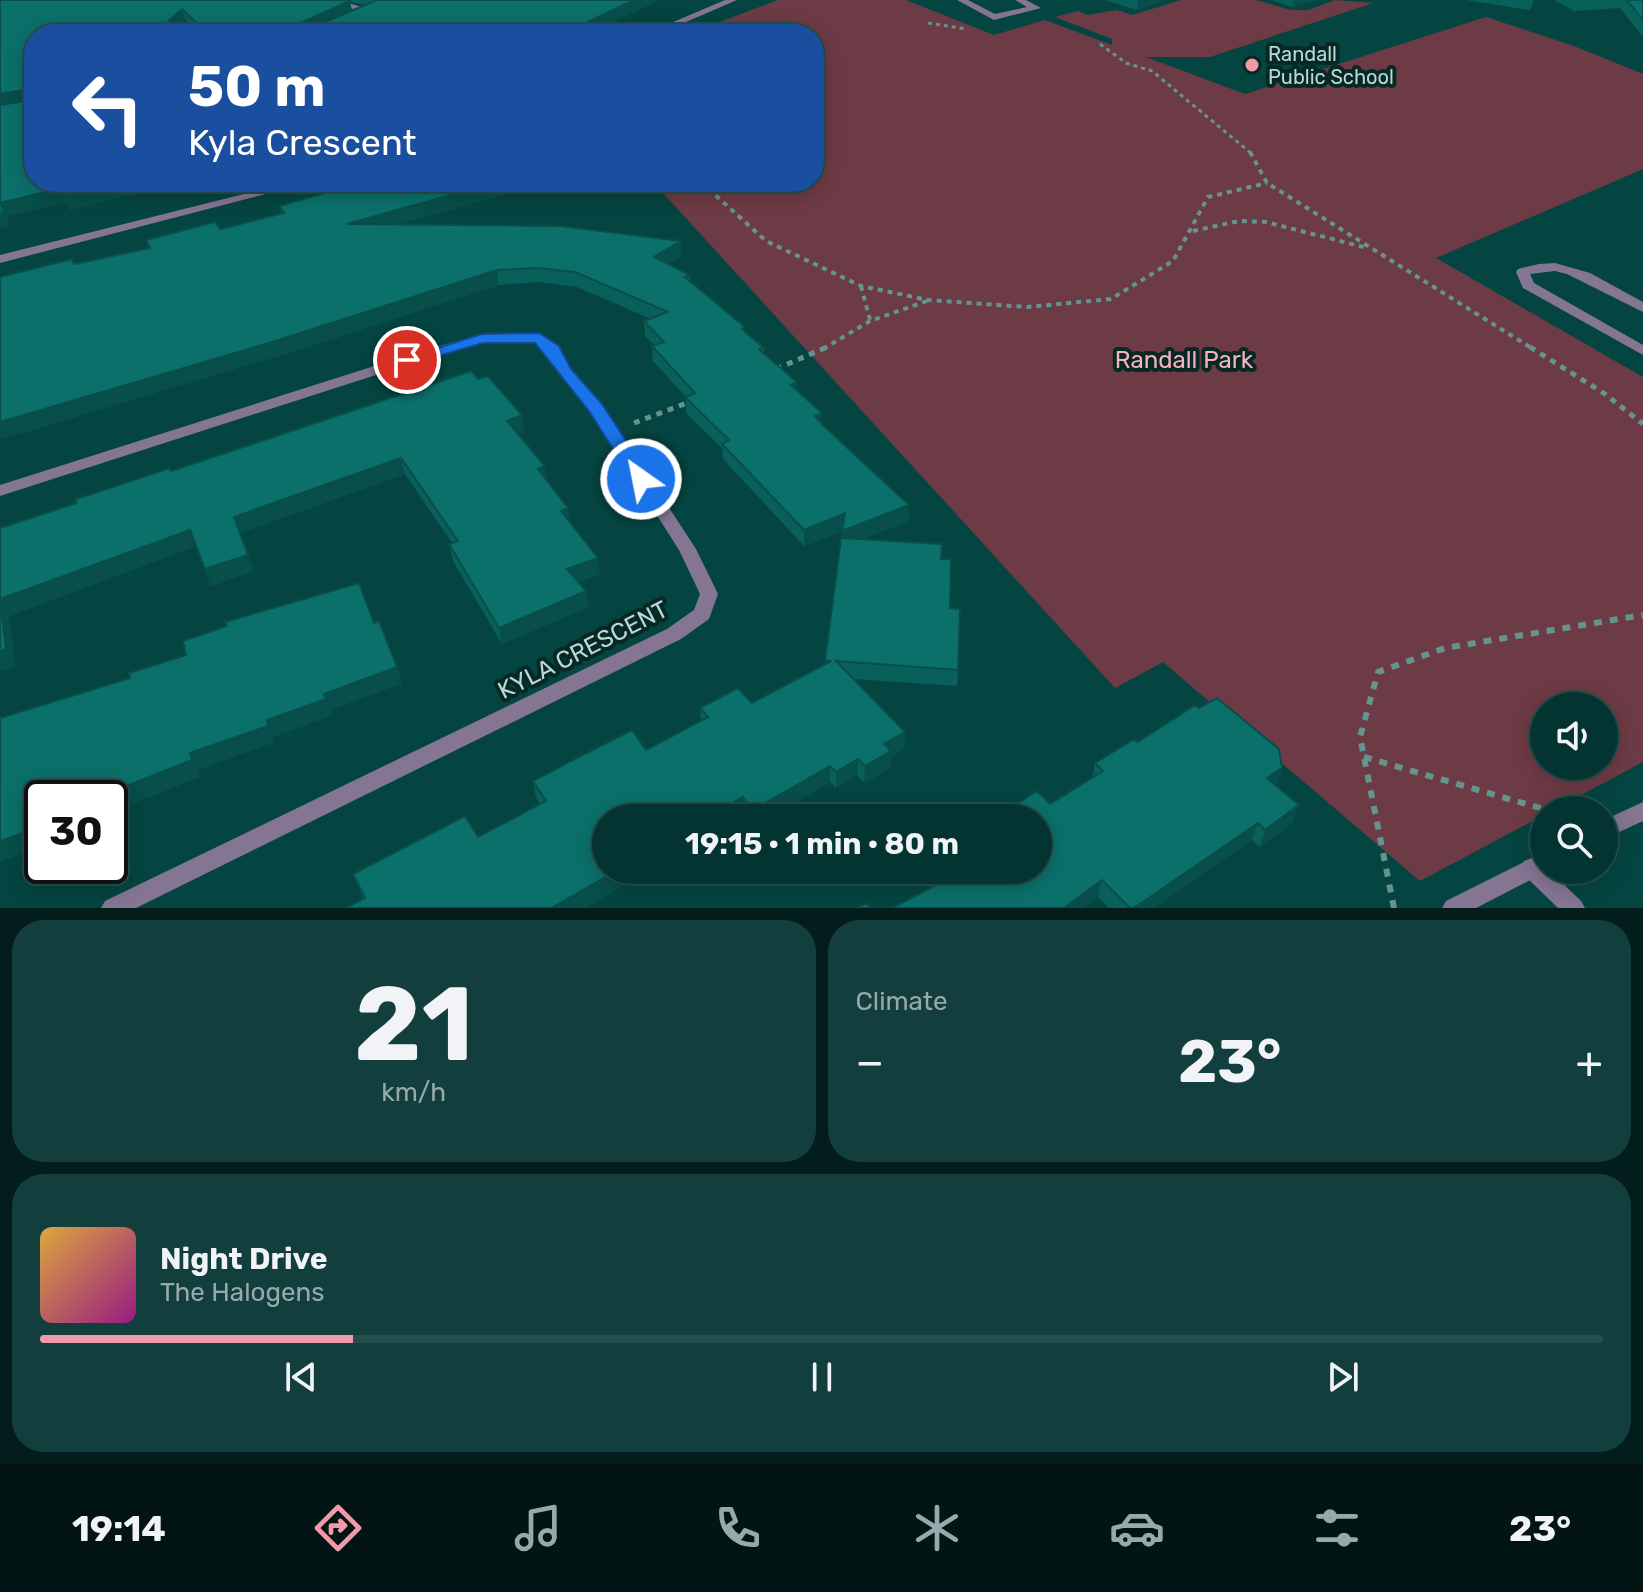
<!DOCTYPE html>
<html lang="en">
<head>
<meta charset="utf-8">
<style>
  :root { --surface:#043431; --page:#123f3d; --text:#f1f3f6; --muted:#97aaab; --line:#254f4d; --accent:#f39aaa }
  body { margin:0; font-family:Rubik,sans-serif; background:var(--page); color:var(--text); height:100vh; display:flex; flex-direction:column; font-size:30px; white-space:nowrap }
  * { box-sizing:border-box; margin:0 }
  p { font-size:26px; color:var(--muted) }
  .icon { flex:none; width:44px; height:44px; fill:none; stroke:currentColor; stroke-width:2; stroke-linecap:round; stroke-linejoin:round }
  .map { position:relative; height:908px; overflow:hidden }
  .panel { display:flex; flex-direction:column; gap:12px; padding:12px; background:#021d1b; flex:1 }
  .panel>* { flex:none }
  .hud { position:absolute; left:24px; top:24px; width:800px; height:168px; border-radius:32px; box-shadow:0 4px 20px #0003,0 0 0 2px var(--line); background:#1a4fa0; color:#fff; overflow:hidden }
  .controls { position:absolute; left:1530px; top:692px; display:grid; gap:16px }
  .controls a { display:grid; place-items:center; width:88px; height:88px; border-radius:50%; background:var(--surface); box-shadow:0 4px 20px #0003,0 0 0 2px var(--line); font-size:40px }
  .speed { position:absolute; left:24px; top:780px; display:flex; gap:16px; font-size:40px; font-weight:700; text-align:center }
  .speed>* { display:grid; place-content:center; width:104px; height:104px; border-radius:50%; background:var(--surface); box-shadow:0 4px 20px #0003,0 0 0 2px var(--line); line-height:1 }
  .speed .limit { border:4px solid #111; border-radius:12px; background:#fff; color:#111 }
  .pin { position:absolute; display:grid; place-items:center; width:68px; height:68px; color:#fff; margin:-34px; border:4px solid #fff; border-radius:50%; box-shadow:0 2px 8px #0007 }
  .me { position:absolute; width:88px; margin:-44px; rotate:327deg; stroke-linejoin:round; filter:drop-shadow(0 0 6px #0008) }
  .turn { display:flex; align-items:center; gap:28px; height:168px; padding:0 32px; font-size:36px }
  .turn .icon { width:104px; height:104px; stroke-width:2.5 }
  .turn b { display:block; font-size:56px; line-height:68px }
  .big { font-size:60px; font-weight:700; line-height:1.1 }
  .panel .card { flex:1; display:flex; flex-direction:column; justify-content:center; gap:12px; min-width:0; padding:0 28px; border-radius:32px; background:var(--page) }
  .panel .dial { align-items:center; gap:0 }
  .dial b { font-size:104px; line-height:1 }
  .song { display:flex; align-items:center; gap:24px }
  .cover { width:96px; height:96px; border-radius:12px; background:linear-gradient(135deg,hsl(40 70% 55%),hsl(310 70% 35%)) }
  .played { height:8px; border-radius:4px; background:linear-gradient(90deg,var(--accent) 20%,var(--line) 20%) }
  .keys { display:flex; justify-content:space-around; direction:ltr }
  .heat { display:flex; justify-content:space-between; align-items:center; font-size:44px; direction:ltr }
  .panel .tiles { flex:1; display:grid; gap:12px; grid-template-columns:1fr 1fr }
  .card:last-child { grid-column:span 2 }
  .trip { position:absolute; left:592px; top:804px; width:460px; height:80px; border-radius:40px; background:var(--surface); box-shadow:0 4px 20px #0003,0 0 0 2px var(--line); font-weight:700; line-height:80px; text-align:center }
  .tab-bar { display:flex; height:128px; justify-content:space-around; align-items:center; background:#021514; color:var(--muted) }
  .tab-bar .icon { width:56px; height:56px }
  .tab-bar .current { color:var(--accent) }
  .tab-bar b { font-size:36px; color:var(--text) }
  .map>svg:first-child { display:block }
  .green { fill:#6d3b45; fill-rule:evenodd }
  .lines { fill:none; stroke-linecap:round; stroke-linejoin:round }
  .path-far3 { stroke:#649490; stroke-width:3; stroke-dasharray:4 4; stroke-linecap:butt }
  .path-far2 { stroke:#649490; stroke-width:4; stroke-dasharray:5 5; stroke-linecap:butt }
  .path-far1 { stroke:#649490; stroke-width:5; stroke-dasharray:6 6; stroke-linecap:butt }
  .path { stroke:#649490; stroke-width:6; stroke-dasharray:8 8; stroke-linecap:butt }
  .service { fill:#847592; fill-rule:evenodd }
  .minor { fill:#847592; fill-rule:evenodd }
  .tertiary { fill:#847592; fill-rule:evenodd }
  .wall { fill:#09605b; fill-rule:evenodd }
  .shaded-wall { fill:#084e4a }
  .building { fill:#0b706a; stroke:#084e4a; stroke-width:2 }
  .route { fill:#1a73e8; stroke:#114b97; stroke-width:2 }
  .poi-dot { fill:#f39aaa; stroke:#082826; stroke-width:3 }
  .labels { text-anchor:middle; stroke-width:8; stroke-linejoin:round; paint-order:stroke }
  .far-poi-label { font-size:20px; fill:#b7dad6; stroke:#082826; text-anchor:start }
  .park-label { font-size:24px; fill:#f6b2bd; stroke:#082826 }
  .street-label { font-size:24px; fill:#b7dad6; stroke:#082826 }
</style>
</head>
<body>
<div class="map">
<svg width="1643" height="908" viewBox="0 0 1643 908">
  <rect width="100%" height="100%" fill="#054541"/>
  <path class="green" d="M778 0H906L994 35 1045 20 1112 45V39L1055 17 1078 11 1087 15 1117 10 1132 15 1181 0H1256L1291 10H1309L1335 0 1373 3 1210 57H1146L1245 94 1486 17 1574 46 1643 74V169L1436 258 1643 377V762L1553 810H1544V815L1420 881 1163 662 1115 688 653 182H814V34H688ZM1544 706H1604V766H1544Z"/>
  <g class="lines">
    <path class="path-far3" d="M928 23 967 29
      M1100 44 1126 63 1152 71 1252 154"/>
    <path class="path-far2" d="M1250 152 1267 183 1533 349
      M701 182 766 241 861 286 928 300 1027 307 1111 299 1173 261 1208 197 1267 183
      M1193 231 1239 221 1266 222 1367 248
      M861 286 870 320
      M823 349 870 321 927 301"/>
    <path class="path-far1" d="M1530 347 1605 394 1643 424
      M776 369 827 347
      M634 423 692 401"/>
    <path class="path" d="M1364 757 1547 810
      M1394 908 1360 737 1378 672 1445 648 1643 615"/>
    <path class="service" d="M957 0H968L995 14 1027 7 1015 0H1026L1041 8 994 20Z
      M1555 263 1590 273 1643 302V312L1567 274 1555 271 1530 274 1534 283 1643 345V355L1523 288 1516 272 1518 269 1539 264Z"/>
    <path class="minor" d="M324 0H338L375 11 370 14Z
      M725 0H737L658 34H645Z
      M292 182H312L0 263V255Z
      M539 334 558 346 570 369 604 408 696 549 718 594 709 619 681 639 136 908H101L105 901 667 629 694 610 700 594 679 550 590 410 558 373 547 351 536 342 482 343 441 354 0 496V485L431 348 482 335Z
      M1532 858 1544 865V870H1549L1581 901 1585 908H1558L1524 875 1521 868 1524 861Z"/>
    <path class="tertiary" d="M1643 802V821L1604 839V820Z
      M1544 852V870H1550L1476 908H1442L1446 901Z"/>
  </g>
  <path class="wall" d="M0 0H659L588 34H199L186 21 34 34 136 185 139 193 70 210 67 202 6 216 9 226 0 228ZM350 2 365 5 352 11Z
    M1104 0H1165L1137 10Z
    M1272 0H1316L1292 7Z
    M1466 0H1534L1530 10Z
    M1554 0H1643V37L1620 8 1574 11Z
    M363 182H503L505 194 398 224 682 255 668 264 690 275V281L764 348V354L797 391 822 423 909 505V521L862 539 941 559 950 608 958 670 957 686 854 679 905 732 904 749 891 756 890 768 864 783 857 775 836 788 830 782 770 818H747L744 814 737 818H606V870H649L585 908H346L363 899 353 874 478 837 540 804 536 798 533 781 646 750 701 721 700 708 752 703 825 664 842 538 843 531 804 546 723 459 722 448 686 413V397L653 361 652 346 654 345 645 336 644 321 651 319 577 287 539 282 499 285 273 358 149 249 146 240 220 229 281 213 279 206Z
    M478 379 522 415 524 431 517 434 548 481 600 574 579 582 586 591 589 607 502 644 453 561 449 544 452 543 405 474 240 533 254 571 211 586 196 546 9 616 15 666 0 671V528L171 471Z
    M1138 742 1282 768 1276 786 1293 822 1260 847 1252 840 1154 908H1109L1098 897 1083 908H892L931 888 926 883 927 870H1038L1009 812 1010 808 1050 804 1092 778 1095 763Z"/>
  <path class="shaded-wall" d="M634 0H659L588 34H563Z
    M1138 0H1165L1137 10Z
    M1293 0H1316L1292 7Z
    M350 1 352 12 305 34 301 23Z
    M182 9 186 21 171 34H162L160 29Z
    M29 89 33 101 0 108V94Z
    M122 182H147L136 185 139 193 70 210 65 196Z
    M497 182H503L505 194 350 238 347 224Z
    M61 188 67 202 6 216 0 203Z
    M4 212 9 226 0 228V213Z
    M681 241 682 255 656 271 654 257Z
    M497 270 499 285 273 358 0 440V422Z
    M797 382 798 398 791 385Z
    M822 413V429L815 416Z
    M522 415 524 431 509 436 507 421Z
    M401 458 405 474 240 533 234 517Z
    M545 466 548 482 538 469Z
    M909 505V521L842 547V531Z
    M568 508 571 524 561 511Z
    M845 513V530L804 546V530Z
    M190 530 196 546 9 616 15 666 0 671V599Z
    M248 555 254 571 211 586 205 569Z
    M598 558 600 574 570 586 567 569Z
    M586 591 589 607 502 644 499 628Z
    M397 667 402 684 330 710 324 694Z
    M326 699 332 716 273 737 275 742 198 770 200 777 110 813V798H96L190 753 267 720Z
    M905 732 904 749 891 756 890 768 864 783 865 766 884 744Z
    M858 759 857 775 836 788V772Z
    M830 766V782L770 818H754L753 810Z
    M1282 768 1277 785 1262 795 1267 778Z
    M743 797 744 814 737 818H707Z
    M1299 805 1293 822 1260 847 1265 830Z
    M1258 823 1252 840 1154 908H1134Z
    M42 826V846L0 862V841Z
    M618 870H649L585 908H551Z
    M1102 880 1098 897 1083 908H1064Z"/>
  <path class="building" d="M0 0H347L350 1 301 23 318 25 377 0H634L563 34H208L182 9 160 29 164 34H34V182H122L65 196 61 188 0 203V105L30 100 32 91 29 89 0 94Z
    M1627 0H1643V20Z
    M363 182H497L347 224 560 226 681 241 654 257 690 275 685 277 745 327 742 329 764 348 759 349 797 382 791 385 822 413 815 416 824 426 909 505 842 531 845 513 804 530 722 444 729 440 685 397 695 393 652 346 664 342 644 321 668 312 575 272 537 268 497 270 269 343 0 422V277L72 259 74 264 150 248 146 240 215 222 220 229 284 213 279 206Z
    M471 371 478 379 488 376 522 415 507 421 545 466 538 469 568 508 561 511 598 558 567 569 586 591 499 628 449 544 458 541 401 458 234 517 248 555 205 569 190 530 0 599 6 649 0 651V528L76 503V499L170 468 171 471Z
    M841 538 942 544 941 559H951L950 608 960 609 958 670 836 661 905 732 884 744 891 751 865 766 858 759 836 772 830 766 753 810 743 797 707 818H606V870H618L551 908H346L365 898 353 874 465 816 478 837 546 801 533 781 571 761 632 730 646 750 708 717 700 708 738 688 752 703 831 661H825Z
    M359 583 374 623 379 621 397 667 324 694 326 699 267 720 268 726 190 753 192 760 96 798H42V826L0 841V718L130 678 129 673 186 655 183 641 227 626 225 622Z
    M1217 698 1279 749 1282 768 1267 778 1299 805 1265 830 1258 823 1134 908H1130L1102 880 1064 908H892L942 882 931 870H1038V818H1000L1012 810 1010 808 1037 791 1050 804 1103 771 1095 763 1134 739 1138 742 1195 705 1199 708Z
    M866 903 870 908H857Z"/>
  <path class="route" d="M539 333 559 346 571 369 602 404 651 479 648 483H635L589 411 535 343H483L407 365 399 360 482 334Z"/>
  <circle class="poi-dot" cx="1252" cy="65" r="8"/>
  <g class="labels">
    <g class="far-poi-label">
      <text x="1268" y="61">Randall<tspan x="1268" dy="23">Public School</tspan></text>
    </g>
    <g class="park-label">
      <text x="1184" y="368">Randall Park</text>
    </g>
    <g class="street-label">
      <text transform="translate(583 650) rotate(-27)" y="8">KYLA CRESCENT</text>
    </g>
  </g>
</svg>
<div class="controls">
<a><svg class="icon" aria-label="sound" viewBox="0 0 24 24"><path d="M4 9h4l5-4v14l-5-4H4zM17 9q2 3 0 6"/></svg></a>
<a><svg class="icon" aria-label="search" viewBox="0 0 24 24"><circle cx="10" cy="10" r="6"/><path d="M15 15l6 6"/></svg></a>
</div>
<div class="speed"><div class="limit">30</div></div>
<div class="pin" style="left:407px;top:360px;background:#d93025"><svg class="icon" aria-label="arrive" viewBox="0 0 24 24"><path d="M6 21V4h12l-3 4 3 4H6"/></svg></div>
<svg class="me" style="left:641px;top:479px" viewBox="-20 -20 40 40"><circle r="17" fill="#1a73e8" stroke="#fff" stroke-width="3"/><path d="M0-11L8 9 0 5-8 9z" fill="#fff"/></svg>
<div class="trip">19:15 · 1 min · 80 m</div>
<div class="hud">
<div class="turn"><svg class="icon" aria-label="left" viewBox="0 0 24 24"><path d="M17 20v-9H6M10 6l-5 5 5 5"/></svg><div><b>50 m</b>Kyla Crescent</div></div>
</div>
</div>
<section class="panel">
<div class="tiles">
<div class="card dial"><b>21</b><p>km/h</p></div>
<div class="card"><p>Climate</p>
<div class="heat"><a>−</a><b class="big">23°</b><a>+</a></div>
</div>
<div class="card">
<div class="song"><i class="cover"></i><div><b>Night Drive</b><p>The Halogens</p></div></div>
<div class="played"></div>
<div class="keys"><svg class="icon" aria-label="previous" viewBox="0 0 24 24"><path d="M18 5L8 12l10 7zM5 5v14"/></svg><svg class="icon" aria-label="pause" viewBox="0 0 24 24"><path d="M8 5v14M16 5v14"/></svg><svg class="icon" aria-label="next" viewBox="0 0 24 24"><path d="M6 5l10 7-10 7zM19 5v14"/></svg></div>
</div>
</div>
</section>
<nav class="tab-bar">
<b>19:14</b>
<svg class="icon current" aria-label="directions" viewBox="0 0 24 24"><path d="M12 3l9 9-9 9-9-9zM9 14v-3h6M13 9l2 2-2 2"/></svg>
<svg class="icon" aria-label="music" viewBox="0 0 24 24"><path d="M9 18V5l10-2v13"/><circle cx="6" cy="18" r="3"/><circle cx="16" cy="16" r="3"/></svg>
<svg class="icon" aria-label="phone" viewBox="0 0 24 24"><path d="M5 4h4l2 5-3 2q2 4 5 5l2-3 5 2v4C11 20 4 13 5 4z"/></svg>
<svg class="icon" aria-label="climate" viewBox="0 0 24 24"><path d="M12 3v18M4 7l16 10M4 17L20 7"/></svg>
<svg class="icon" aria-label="car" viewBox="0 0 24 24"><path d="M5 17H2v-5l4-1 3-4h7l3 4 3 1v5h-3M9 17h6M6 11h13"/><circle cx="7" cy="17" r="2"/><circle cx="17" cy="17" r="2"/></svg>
<svg class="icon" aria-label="filters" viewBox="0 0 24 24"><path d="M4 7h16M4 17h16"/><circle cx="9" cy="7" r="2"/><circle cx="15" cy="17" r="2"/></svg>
<b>23°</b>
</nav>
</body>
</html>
